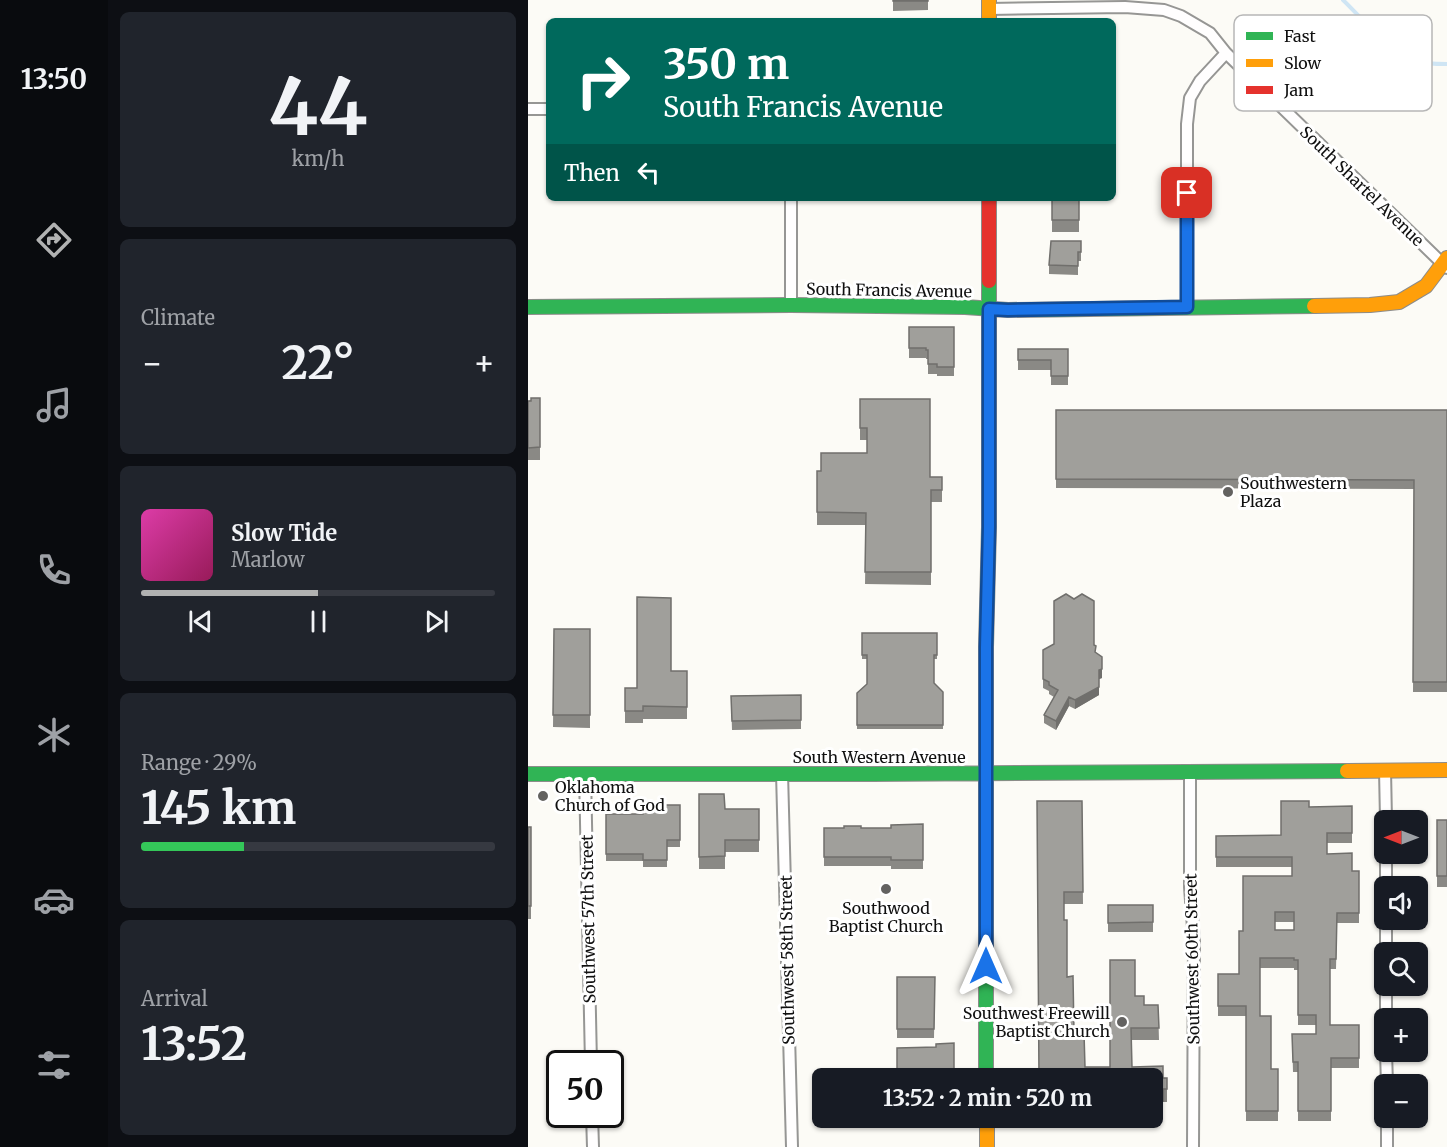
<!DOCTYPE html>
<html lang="en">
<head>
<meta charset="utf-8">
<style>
  :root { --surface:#171b24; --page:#20242c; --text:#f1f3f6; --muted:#9ea1a6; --line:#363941; --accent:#b1b2b2 }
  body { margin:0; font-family:Merriweather,serif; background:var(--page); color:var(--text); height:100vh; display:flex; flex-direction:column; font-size:22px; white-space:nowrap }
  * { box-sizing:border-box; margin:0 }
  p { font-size:20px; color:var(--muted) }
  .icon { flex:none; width:33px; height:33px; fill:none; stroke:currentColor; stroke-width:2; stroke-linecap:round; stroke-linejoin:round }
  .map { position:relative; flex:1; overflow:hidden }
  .details { display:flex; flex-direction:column; gap:12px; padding:12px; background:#0d0f14; width:420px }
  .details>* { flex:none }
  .banner { position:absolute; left:18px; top:18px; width:570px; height:183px; border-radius:9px; box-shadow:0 2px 4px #0004; background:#00695c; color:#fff; overflow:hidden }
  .needle { width:39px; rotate:270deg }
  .buttons { position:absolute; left:846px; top:810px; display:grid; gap:12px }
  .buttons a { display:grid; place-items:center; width:54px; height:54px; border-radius:9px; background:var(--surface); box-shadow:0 2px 4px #0004; font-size:30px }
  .speed { position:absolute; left:18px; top:1050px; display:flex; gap:12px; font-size:30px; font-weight:700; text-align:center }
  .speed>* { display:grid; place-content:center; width:78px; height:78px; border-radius:50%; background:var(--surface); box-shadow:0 2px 4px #0004; line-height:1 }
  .speed .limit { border:3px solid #111; border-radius:9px; background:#fff; color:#111 }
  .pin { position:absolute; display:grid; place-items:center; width:51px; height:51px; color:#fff; margin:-26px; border-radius:12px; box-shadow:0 3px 9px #0006 }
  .me { position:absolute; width:66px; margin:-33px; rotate:0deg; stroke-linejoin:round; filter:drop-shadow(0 0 4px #0008) }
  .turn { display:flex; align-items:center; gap:21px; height:126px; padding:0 18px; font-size:27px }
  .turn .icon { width:78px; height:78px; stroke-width:2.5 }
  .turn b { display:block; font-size:42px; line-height:51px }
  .then { display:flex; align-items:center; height:57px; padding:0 18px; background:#0003; gap:12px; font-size:22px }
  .big { font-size:45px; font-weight:700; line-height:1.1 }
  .details .tile { flex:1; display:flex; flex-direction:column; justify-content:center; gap:9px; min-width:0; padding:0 21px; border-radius:9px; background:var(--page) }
  .details .dial { align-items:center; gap:0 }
  .dial b { font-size:78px; line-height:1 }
  .song { display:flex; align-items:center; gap:18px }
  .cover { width:72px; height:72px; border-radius:9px; background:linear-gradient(135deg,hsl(320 70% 55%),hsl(330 70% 35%)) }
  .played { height:6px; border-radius:3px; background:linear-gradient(90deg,var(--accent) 50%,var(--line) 50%) }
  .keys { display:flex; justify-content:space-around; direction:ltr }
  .heat { display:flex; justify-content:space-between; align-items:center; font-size:33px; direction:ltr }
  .charge { height:9px; border-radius:4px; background:linear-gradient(90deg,#34c759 29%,var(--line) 0) }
  .trip { position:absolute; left:284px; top:1068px; width:351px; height:60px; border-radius:9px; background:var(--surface); box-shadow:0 2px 4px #0004; font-weight:700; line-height:60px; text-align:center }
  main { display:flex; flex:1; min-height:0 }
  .menu { display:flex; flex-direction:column; width:108px; justify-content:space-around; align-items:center; background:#090b0e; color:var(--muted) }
  .menu .icon { width:42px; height:42px }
  .menu .selected { color:var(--accent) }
  .menu b { font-size:27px; color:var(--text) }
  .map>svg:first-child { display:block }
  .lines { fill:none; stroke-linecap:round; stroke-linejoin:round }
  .stream { stroke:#cfe5f4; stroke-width:4 }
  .street-casing { stroke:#969694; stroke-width:14 }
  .fast-casing { stroke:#8d8c8a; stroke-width:16 }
  .slow-casing { stroke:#8d8c8a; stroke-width:16 }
  .jam-casing { stroke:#8d8c8a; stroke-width:16 }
  .street { stroke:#fffefe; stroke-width:10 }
  .fast { stroke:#30b455; stroke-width:14 }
  .slow { stroke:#ff9f0a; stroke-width:14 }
  .jam { stroke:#e5322d; stroke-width:14 }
  .wall { fill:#8a8985; fill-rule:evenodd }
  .shaded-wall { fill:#706f6c }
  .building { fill:#a09f9b; stroke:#706f6c; stroke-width:1.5; fill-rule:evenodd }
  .route-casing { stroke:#114b97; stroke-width:15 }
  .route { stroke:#1a73e8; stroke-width:10 }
  .poi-dot { fill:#636260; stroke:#fff; stroke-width:2 }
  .labels { text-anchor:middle; stroke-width:6; stroke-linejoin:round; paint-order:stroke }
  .street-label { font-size:16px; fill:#101010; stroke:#fff }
  .poi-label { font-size:16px; fill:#101010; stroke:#fff; text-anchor:start }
  .key { fill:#fff; stroke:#b7b7b7; stroke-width:1.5 }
  .key-label { font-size:16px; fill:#101010 }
</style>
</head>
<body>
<main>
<nav class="menu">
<b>13:50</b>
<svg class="icon selected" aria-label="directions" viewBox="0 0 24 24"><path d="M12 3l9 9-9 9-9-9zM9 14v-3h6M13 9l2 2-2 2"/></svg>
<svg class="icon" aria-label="music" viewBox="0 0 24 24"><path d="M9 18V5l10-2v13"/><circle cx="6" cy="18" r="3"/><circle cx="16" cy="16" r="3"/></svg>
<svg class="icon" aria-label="phone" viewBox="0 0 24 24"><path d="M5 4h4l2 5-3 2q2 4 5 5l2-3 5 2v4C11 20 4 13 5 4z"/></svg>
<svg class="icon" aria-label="climate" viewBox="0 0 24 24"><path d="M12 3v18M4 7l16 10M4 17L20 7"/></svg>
<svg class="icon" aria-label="car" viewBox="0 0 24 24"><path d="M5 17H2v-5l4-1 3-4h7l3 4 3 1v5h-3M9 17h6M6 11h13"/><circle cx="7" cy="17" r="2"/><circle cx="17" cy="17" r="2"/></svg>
<svg class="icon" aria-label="filters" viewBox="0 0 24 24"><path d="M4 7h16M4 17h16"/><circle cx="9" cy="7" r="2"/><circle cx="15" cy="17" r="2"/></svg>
</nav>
<section class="details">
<div class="tile dial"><b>44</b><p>km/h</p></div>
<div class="tile"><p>Climate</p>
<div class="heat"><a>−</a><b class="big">22°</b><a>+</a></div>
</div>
<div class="tile">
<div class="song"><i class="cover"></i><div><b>Slow Tide</b><p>Marlow</p></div></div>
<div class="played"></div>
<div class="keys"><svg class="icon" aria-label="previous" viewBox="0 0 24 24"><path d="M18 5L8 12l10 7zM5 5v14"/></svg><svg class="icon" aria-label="pause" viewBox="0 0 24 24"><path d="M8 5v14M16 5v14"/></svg><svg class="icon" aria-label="next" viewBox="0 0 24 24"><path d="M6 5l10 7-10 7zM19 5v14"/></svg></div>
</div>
<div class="tile"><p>Range · 29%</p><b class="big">145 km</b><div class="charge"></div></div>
<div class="tile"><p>Arrival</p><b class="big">13:52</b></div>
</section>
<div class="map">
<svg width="919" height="1147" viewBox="0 0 919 1147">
  <rect width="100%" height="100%" fill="#fcfbf6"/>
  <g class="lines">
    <path class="stream" d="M815 0C834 18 862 53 886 61 897 64 908 64 919 64"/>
    <defs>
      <path id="street" d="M461 9 597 7 636 10 653 16 682 33 698 53 919 268
        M0 109H21
        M263 198V305
        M659 307V124L662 98 672 81 698 53
        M857 770 858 820
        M662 772V887L666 942 665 1147
        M254 773 264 1147
        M57 774 63 1064
        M858 854V886
        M858 920V952
        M858 986V1018
        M858 1052 859 1084
        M64 1114 65 1147
        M859 1118V1147"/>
      <path id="fast" d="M0 307 263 305 437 307 480 310 786 306
        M0 774H344L819 771
        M458 1078V647L461 527V281"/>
      <path id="slow" d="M461 0V21
        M786 306 842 305 871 302 898 286 919 258
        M819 771 919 770
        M459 1118V1147"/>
      <path id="jam" d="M461 198V281"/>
    </defs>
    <use href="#street" class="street-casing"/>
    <use href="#fast" class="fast-casing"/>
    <use href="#slow" class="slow-casing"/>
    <use href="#jam" class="jam-casing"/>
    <use href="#street" class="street"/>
    <use href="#fast" class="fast"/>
    <use href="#slow" class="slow"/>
    <use href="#jam" class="jam"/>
  </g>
  <path class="wall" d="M365 0H400V10L365 11Z
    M524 198H551V232H524Z
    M553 241V261H550V275L521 274V265Z
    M381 327H426V376H409V374H400V359H398V358H381Z
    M490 349H540V385H523V370H490Z
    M12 398V460H0V401Z
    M332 399 402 477H414V502H403V585L337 584 338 525H289V471H293L339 453V440H332Z
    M528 410H919V692H885L886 489 528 488Z
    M26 629H62V728L25 727Z
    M334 633H409V659H406V683L415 692V729H329V693L339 684V659H334Z
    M566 645 567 652 574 657V678L571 679V695L547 709 541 706 528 730 516 723V715L526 697 521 694V691L515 688V679Z
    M143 671H159V719H115V723H97V688H109Z
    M273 695V729L204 730 203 696Z
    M171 794 197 809H231V852H197V869H171Z
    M509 801H554L555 904H536V920L539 977 546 1033 557 1067H582L607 996 616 1005H630L631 1040H603L604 1067 635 1078H639V1102H635V1114H624V1078H511Z
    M152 805V847H139V867H115V861H78V814H115Z
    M824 806V843H799V854L824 871H831V923H809L808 969H802V1025H831V1068H803V1121H770V1072H765L764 1034H788V1025H770V970H766V968H732V1016L743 1069H750V1121H718V1016H690V974H711L715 931 764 876V867H688V836L753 835 781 807ZM747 922H766V930H747Z
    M909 820H919V887H909Z
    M395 824V869H363V866H296V828H363Z
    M0 827H3V919H0Z
    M580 905H625V932H580Z
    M369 977H407L406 1038H369Z
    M426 1043V1078H369V1048L408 1047Z
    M511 1118H542V1125H515L511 1120Z"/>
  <path class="shaded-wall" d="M574 669V678L571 679V670Z
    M571 687V695L547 709V700Z
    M541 697V706L528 730V721Z"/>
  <path class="building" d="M365 0H400V1H365Z
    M524 198H551V220H524Z
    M523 241H553V252H550V266L521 265Z
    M381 327H426V367H409V364H400V350H398V348H381Z
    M490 349H540V376H523V360H490Z
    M3 398H12V447L0 448V401H3Z
    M332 399H402V477H414V490H403V572H337L338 513 289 512V471H293V453H339V428H332Z
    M528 410H919V682H885L886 480 528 479Z
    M538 594 546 599 554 594 566 601V645L568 646 567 652 574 657V669L571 670V687L547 700 541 697 528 721 516 715 530 690 521 685V682L515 679V650L526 644V601Z
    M109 597 143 598V671H159V707L115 706V711H97V688H109Z
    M26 629H62V715H25Z
    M334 633H409V655H406V683L415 692V725H329V693L339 684V655H334Z
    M273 695V720L204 721 203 696Z
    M171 794H196L197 809H231V840H197V856L171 857Z
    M509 801H554L555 892H536V920H539V977L545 976 546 1033H556L557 1067H582V960H607V996H616V1005H630L631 1028H603L604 1067 635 1066V1078H639V1089H635V1101H624V1078H511Z
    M753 801H781V807L824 806V833H799V854L824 853V871H831V913H809L808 959H802V1025H831V1058H803V1111H770V1062H765L764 1034H788V1015H770V960H766V958H732V1016H743V1069H750V1111H718V1006H690V974H711V931H715V876H764V857H688V836L753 835ZM747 912H766V930H747Z
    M115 805H152V840H139V860H115V854H78V814H115Z
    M909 820H919V876H909Z
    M395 824V860H363V857H296V828H316V826H333V828H363V825Z
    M0 827H3V906H0Z
    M580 905H625V922L580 923Z
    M369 977H407L406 1029H369Z
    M426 1043V1075H413V1071H375V1069H369V1048L408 1047V1044Z"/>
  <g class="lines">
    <defs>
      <path id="route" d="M458 966V647L461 527V309L480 310 659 307V193"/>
    </defs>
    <use href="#route" class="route-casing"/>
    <use href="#route" class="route"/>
  </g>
  <g class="poi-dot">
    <circle cx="700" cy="492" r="6"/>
    <circle cx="15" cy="796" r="6"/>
    <circle cx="358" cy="889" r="6"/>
    <circle cx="594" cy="1022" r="6"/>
  </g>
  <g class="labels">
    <g class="street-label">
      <text transform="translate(834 186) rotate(44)" y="6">South Shartel Avenue</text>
      <text transform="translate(361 290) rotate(1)" y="6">South Francis Avenue</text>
      <text x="351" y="763">South Western Avenue</text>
      <text transform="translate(60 919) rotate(-91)" y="6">Southwest 57th Street</text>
      <text transform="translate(664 959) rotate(-91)" y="6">Southwest 60th Street</text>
      <text transform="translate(259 960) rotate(-91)" y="6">Southwest 58th Street</text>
    </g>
    <g class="poi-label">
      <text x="712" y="489">Southwestern<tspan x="712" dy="18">Plaza</tspan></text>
      <text x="27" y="793">Oklahoma<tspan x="27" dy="18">Church of God</tspan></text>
      <text x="358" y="914" text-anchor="middle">Southwood<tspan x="358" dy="18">Baptist Church</tspan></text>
      <text x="582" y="1019" text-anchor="end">Southwest Freewill<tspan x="582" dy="18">Baptist Church</tspan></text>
    </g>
  </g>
  <rect x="706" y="15" width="198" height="96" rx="9" class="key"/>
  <rect x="718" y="32" width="27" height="8" fill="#30b455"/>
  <rect x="718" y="59" width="27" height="8" fill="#ff9f0a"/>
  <rect x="718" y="86" width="27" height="8" fill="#e5322d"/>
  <g class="key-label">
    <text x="756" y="42">Fast</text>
    <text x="756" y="69">Slow</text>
    <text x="756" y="96">Jam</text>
  </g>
</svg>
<div class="buttons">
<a><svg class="needle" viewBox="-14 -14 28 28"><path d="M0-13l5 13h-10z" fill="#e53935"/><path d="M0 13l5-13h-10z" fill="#9ea1a6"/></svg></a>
<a><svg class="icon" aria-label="sound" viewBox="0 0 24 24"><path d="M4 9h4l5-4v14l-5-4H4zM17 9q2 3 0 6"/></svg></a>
<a><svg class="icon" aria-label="search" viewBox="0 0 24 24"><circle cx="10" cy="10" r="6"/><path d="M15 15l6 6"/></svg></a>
<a>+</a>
<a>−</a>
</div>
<div class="speed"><div class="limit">50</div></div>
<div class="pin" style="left:659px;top:193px;background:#d93025"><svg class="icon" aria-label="arrive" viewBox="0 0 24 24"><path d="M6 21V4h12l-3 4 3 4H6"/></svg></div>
<svg class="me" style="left:458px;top:966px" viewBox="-20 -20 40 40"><path d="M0-17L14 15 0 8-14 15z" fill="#1a73e8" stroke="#fff" stroke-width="4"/></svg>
<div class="trip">13:52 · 2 min · 520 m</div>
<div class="banner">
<div class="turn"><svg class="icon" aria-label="right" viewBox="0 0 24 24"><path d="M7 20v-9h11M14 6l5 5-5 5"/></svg><div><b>350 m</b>South Francis Avenue</div></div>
<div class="then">Then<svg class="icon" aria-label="left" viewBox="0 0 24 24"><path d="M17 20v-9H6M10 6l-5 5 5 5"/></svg></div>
</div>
</div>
</main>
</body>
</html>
